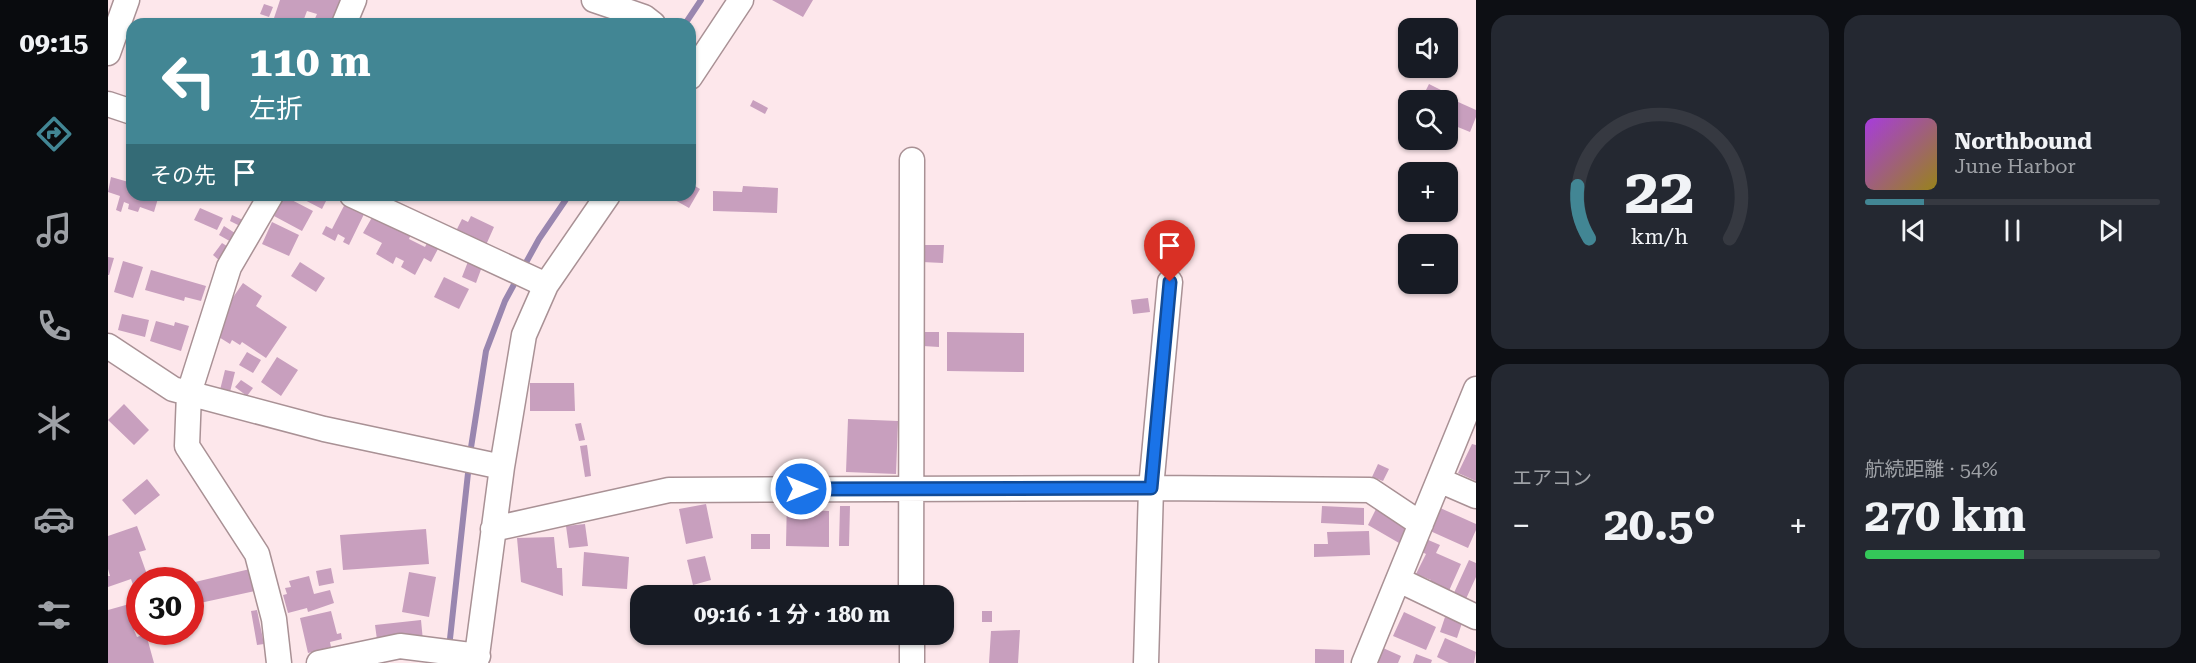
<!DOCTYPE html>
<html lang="ja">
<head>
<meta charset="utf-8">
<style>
  :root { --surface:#171b24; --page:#242831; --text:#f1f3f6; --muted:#9ea1a6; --line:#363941; --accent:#428694 }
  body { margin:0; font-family:"Roboto Serif","Noto Sans JP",serif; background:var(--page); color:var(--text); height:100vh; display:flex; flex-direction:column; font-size:22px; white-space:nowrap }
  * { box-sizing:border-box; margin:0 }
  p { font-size:20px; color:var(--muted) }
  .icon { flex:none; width:33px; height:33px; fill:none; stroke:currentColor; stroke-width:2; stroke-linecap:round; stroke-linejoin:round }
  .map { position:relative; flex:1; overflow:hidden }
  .sheet { display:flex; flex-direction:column; gap:15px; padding:15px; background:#0d0f14; width:720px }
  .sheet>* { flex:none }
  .banner { position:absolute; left:18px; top:18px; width:570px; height:183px; border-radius:18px; box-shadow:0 2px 4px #0004; background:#428694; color:#fff; overflow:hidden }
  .tools { position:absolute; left:1290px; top:18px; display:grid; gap:12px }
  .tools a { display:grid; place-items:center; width:60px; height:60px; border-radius:12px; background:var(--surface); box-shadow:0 2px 4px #0004; font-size:30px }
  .speed { position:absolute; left:18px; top:567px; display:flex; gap:12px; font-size:30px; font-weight:700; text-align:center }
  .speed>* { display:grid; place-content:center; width:78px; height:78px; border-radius:50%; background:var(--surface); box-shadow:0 2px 4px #0004; line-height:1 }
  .speed .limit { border:9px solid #d22; background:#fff; color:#111 }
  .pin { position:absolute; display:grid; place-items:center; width:51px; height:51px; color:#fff; margin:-62px -26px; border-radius:50% 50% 50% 0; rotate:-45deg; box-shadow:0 0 6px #0007 }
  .pin .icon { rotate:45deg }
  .me { position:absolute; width:66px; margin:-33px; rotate:90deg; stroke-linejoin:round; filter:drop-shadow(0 0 4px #0008) }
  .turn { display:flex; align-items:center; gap:21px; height:126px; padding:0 24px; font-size:27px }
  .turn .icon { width:78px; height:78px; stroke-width:2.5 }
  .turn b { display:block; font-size:42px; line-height:51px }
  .then { display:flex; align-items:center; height:57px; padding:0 24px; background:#0003; gap:12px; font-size:22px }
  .big { font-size:45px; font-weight:700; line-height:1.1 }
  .sheet .card { flex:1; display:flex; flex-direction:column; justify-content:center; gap:9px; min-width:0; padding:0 21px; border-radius:18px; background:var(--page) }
  .sheet .dial { align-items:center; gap:0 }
  .dial svg { height:156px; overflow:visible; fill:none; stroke:var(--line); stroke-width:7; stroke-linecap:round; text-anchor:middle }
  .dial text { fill:var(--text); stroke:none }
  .song { display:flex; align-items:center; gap:18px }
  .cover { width:72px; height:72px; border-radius:9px; background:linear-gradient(135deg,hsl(280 70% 55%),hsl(50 70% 35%)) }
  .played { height:6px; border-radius:3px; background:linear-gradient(90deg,var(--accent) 20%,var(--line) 20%) }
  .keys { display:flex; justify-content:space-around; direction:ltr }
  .heat { display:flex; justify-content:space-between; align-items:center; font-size:33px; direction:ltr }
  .charge { height:9px; border-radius:4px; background:linear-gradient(90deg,#34c759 54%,var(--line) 0) }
  .sheet .tiles { flex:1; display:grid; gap:15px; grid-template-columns:repeat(2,1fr) }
  .trip { position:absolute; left:522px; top:585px; width:324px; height:60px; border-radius:18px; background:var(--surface); box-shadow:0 2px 4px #0004; font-weight:700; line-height:60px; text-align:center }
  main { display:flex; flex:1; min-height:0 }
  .menu { display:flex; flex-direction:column; width:108px; justify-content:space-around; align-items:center; background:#090b0e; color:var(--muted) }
  .menu .icon { width:42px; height:42px }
  .menu .current { color:var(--accent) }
  .menu b { font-size:27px; color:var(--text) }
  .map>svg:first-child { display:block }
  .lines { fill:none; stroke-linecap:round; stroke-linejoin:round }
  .stream { stroke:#9986af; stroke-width:6 }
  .building { fill:#c89fbe }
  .minor-casing { stroke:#a99195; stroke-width:27 }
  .minor { stroke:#fff; stroke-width:24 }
  .route-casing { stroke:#114b97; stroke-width:15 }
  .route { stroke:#1a73e8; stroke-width:10 }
</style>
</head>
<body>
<main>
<nav class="menu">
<b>09:15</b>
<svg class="icon current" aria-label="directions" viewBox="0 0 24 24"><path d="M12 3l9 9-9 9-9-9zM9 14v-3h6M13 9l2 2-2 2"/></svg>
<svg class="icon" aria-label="music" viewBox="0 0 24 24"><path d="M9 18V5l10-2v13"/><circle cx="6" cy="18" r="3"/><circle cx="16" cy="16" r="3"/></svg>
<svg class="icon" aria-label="phone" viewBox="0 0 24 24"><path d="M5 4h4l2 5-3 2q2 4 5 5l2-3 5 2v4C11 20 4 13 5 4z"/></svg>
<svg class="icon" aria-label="climate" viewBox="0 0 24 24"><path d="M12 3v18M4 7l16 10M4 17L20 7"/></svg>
<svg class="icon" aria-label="car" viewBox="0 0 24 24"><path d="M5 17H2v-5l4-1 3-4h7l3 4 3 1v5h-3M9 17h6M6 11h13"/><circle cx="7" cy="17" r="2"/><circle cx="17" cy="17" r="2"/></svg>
<svg class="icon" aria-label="filters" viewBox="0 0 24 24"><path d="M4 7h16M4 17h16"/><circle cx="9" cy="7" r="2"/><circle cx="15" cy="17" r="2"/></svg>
</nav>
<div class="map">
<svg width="1368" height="663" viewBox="0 0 1368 663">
  <rect width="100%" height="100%" fill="#fde7eb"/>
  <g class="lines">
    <path class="stream" d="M577 24 593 0
      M415 268 431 239 461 195
      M362 454 378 351 397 301 410 277
      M341 648 361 464"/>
  </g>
  <path class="building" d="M172 0H234L230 24 205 23 209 14 199 11 194 24H181L166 18Z
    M664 0H705L695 17Z
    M156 4 165 7 161 17 152 14Z
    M1321 84 1335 91 1331 100H1313Z
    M1339 97 1368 110V117L1362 132 1340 123V100H1337Z
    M645 100 660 108 657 114 642 106Z
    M3 177 24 183V195H51L46 212 32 207 30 212 20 209 21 204 16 202 13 212 8 210 12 196 0 192Z
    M582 183 592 189 581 208 558 195H582Z
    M635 186 670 188 669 213 605 211V191L634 192Z
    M187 195H221L214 209Z
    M176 196 205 211 194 231 166 216Z
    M239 200 258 210 241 245 235 242 237 238 230 234 227 241 214 234 218 226 224 229Z
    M92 208 115 218 109 230 86 220Z
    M266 214 303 234 301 239 317 247 320 241 331 247 323 262 316 258 307 275 293 267 296 261 288 257 285 264 268 254 274 243 255 233Z
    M124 215 135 220 132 226 122 221Z
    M363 216 386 227 378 245 348 231 354 219 360 222Z
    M164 222 191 235 181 256 154 244Z
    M116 226 130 235 125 243 111 235Z
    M114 243 122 248 112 261 105 255Z
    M815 245H836L835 263 814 262Z
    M0 257 6 258 1 275H0Z
    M361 259 375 264 368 283 354 277Z
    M15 261 35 267 25 298 6 292Z
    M192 262 217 278 208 292 183 276Z
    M43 270 98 286 93 301 77 297 76 301 37 290Z
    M336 277 361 289 351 309 326 297Z
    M135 283 154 296 148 306 179 327 158 358 134 342 132 345 124 340 122 344 106 334 112 316Z
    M1040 298 1042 312 1025 314 1023 300Z
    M14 314 41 320 37 337 10 330Z
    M48 321 66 326 67 322 81 326 73 351 42 341Z
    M815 332H831V347L815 346Z
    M839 332 916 333V372L839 371Z
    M139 352 153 360 145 373 131 365Z
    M169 357 190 370 173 396 153 382Z
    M117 370 127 372 122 392 112 390Z
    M133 380 145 388 139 396 127 387Z
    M422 383H466L467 411H422Z
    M16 404 41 430 26 445 0 420Z
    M740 419 790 421 788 474 738 472Z
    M473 423 477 440 471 441 467 424Z
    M1364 444 1368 445V481L1350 473Z
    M479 445 483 476 477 477 472 446Z
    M1270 464 1281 469 1275 481 1264 477Z
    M39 479 52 495 27 515 14 500Z
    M679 497H697V510L721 511V547L678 546Z
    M598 504 605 538 578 544 571 509Z
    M732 506H742L741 546H731Z
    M1214 506 1256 508V525L1213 523Z
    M1330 507 1368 524V530L1360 548 1320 530Z
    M1268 509 1300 528 1291 543 1260 525Z
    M477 524 480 546 461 548 458 526Z
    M29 526 38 550 31 552 41 580H32V586L26 588 23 579 0 587V576H2L0 569V536Z
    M318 529 321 564 235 570 232 535Z
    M1261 531 1262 555 1206 557V544H1220L1219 532Z
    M643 534H662V549H643Z
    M446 537 449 568H454L455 596 413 582 409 538Z
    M1318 539 1332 545 1328 553 1353 564 1340 593 1321 584 1323 580 1308 574 1318 554 1312 551Z
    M476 552 521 557 519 589 474 586Z
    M597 556 603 580 585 585 579 560Z
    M1361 560 1368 563V577L1357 601 1345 595Z
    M223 568 226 583 211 586 208 571Z
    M142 569 147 591 92 603 87 582Z
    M301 572 328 577 321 617 294 612Z
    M201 576 206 594 222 590 226 603 200 612 199 608 180 613 175 595 179 594 177 588 183 587 181 581Z
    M603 587 604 593 586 595 585 590Z
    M32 601V628L26 630 29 637 38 634 46 663H0V610Z
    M149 610 156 644 149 645 143 611Z
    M223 611 229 634 233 633 234 639 222 642 223 647 200 653 192 618Z
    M874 611H884V622H874Z
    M1296 612 1328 627 1318 650 1285 636Z
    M1337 617 1354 623 1349 638 1332 632Z
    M313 620 315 641 270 647 267 625Z
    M912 630 910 663H881L883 631Z
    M1337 638 1368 652 1366 663H1341L1329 657Z
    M1275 648 1293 656 1290 663H1270Z
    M1207 649 1236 650V663H1207Z
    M1308 654 1324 660 1323 663H1305Z"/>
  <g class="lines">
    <defs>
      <path id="minor" d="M486 0 536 17 545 24
        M236 24 246 0
        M0 53 19 0
        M582 77 633 0
        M0 104 24 112
        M163 195 121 267 81 393 79 446 149 554 166 619 171 663
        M244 195 438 285
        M0 346 65 389 216 429 394 467
        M1331 480 1368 496
        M385 529 561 490 1043 488 1262 490 1313 524
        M1291 580 1368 617
        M803 596 804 160
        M804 634V663
        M211 663 292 646 370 656
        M368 663 394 467 416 335 438 285 500 195
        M1038 663 1043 488 1062 282
        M1256 663 1368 389"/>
    </defs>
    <use href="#minor" class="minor-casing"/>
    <use href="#minor" class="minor"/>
  </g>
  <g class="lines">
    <defs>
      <path id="route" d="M693 489 1043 488 1062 282"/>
    </defs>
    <use href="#route" class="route-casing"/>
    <use href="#route" class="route"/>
  </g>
</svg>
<div class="tools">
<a><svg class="icon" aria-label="sound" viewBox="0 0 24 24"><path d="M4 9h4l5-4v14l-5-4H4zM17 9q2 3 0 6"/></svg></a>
<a><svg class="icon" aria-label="search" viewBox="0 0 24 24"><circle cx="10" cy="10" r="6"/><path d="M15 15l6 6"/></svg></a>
<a>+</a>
<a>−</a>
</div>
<div class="speed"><div class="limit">30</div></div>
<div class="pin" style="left:1062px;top:282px;background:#d93025"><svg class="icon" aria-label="arrive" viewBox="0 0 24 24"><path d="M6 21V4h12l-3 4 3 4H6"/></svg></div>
<svg class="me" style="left:693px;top:489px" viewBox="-20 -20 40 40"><circle r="17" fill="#1a73e8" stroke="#fff" stroke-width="3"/><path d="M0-11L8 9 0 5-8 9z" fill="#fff"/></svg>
<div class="trip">09:16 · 1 分 · 180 m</div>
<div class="banner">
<div class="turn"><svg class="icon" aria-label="left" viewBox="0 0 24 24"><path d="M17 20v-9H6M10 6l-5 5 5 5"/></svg><div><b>110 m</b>左折</div></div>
<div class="then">その先<svg class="icon" aria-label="arrive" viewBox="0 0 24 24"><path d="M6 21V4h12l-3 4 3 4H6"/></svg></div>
</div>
</div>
<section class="sheet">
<div class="tiles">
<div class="card dial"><svg viewBox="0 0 100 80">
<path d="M14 69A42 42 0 1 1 86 69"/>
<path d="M14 69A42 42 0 0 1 8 42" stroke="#428694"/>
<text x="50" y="56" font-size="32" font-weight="700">22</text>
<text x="50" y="72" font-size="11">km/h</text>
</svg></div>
<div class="card">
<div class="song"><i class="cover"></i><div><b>Northbound</b><p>June Harbor</p></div></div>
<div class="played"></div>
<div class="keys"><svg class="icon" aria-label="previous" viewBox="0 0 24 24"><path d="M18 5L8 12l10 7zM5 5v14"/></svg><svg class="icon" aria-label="pause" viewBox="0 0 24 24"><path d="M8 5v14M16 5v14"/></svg><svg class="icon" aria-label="next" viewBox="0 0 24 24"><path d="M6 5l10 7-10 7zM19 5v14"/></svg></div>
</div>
<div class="card"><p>エアコン</p>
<div class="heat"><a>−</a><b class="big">20.5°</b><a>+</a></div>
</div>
<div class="card"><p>航続距離 · 54%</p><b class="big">270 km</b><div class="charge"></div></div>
</div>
</section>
</main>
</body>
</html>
